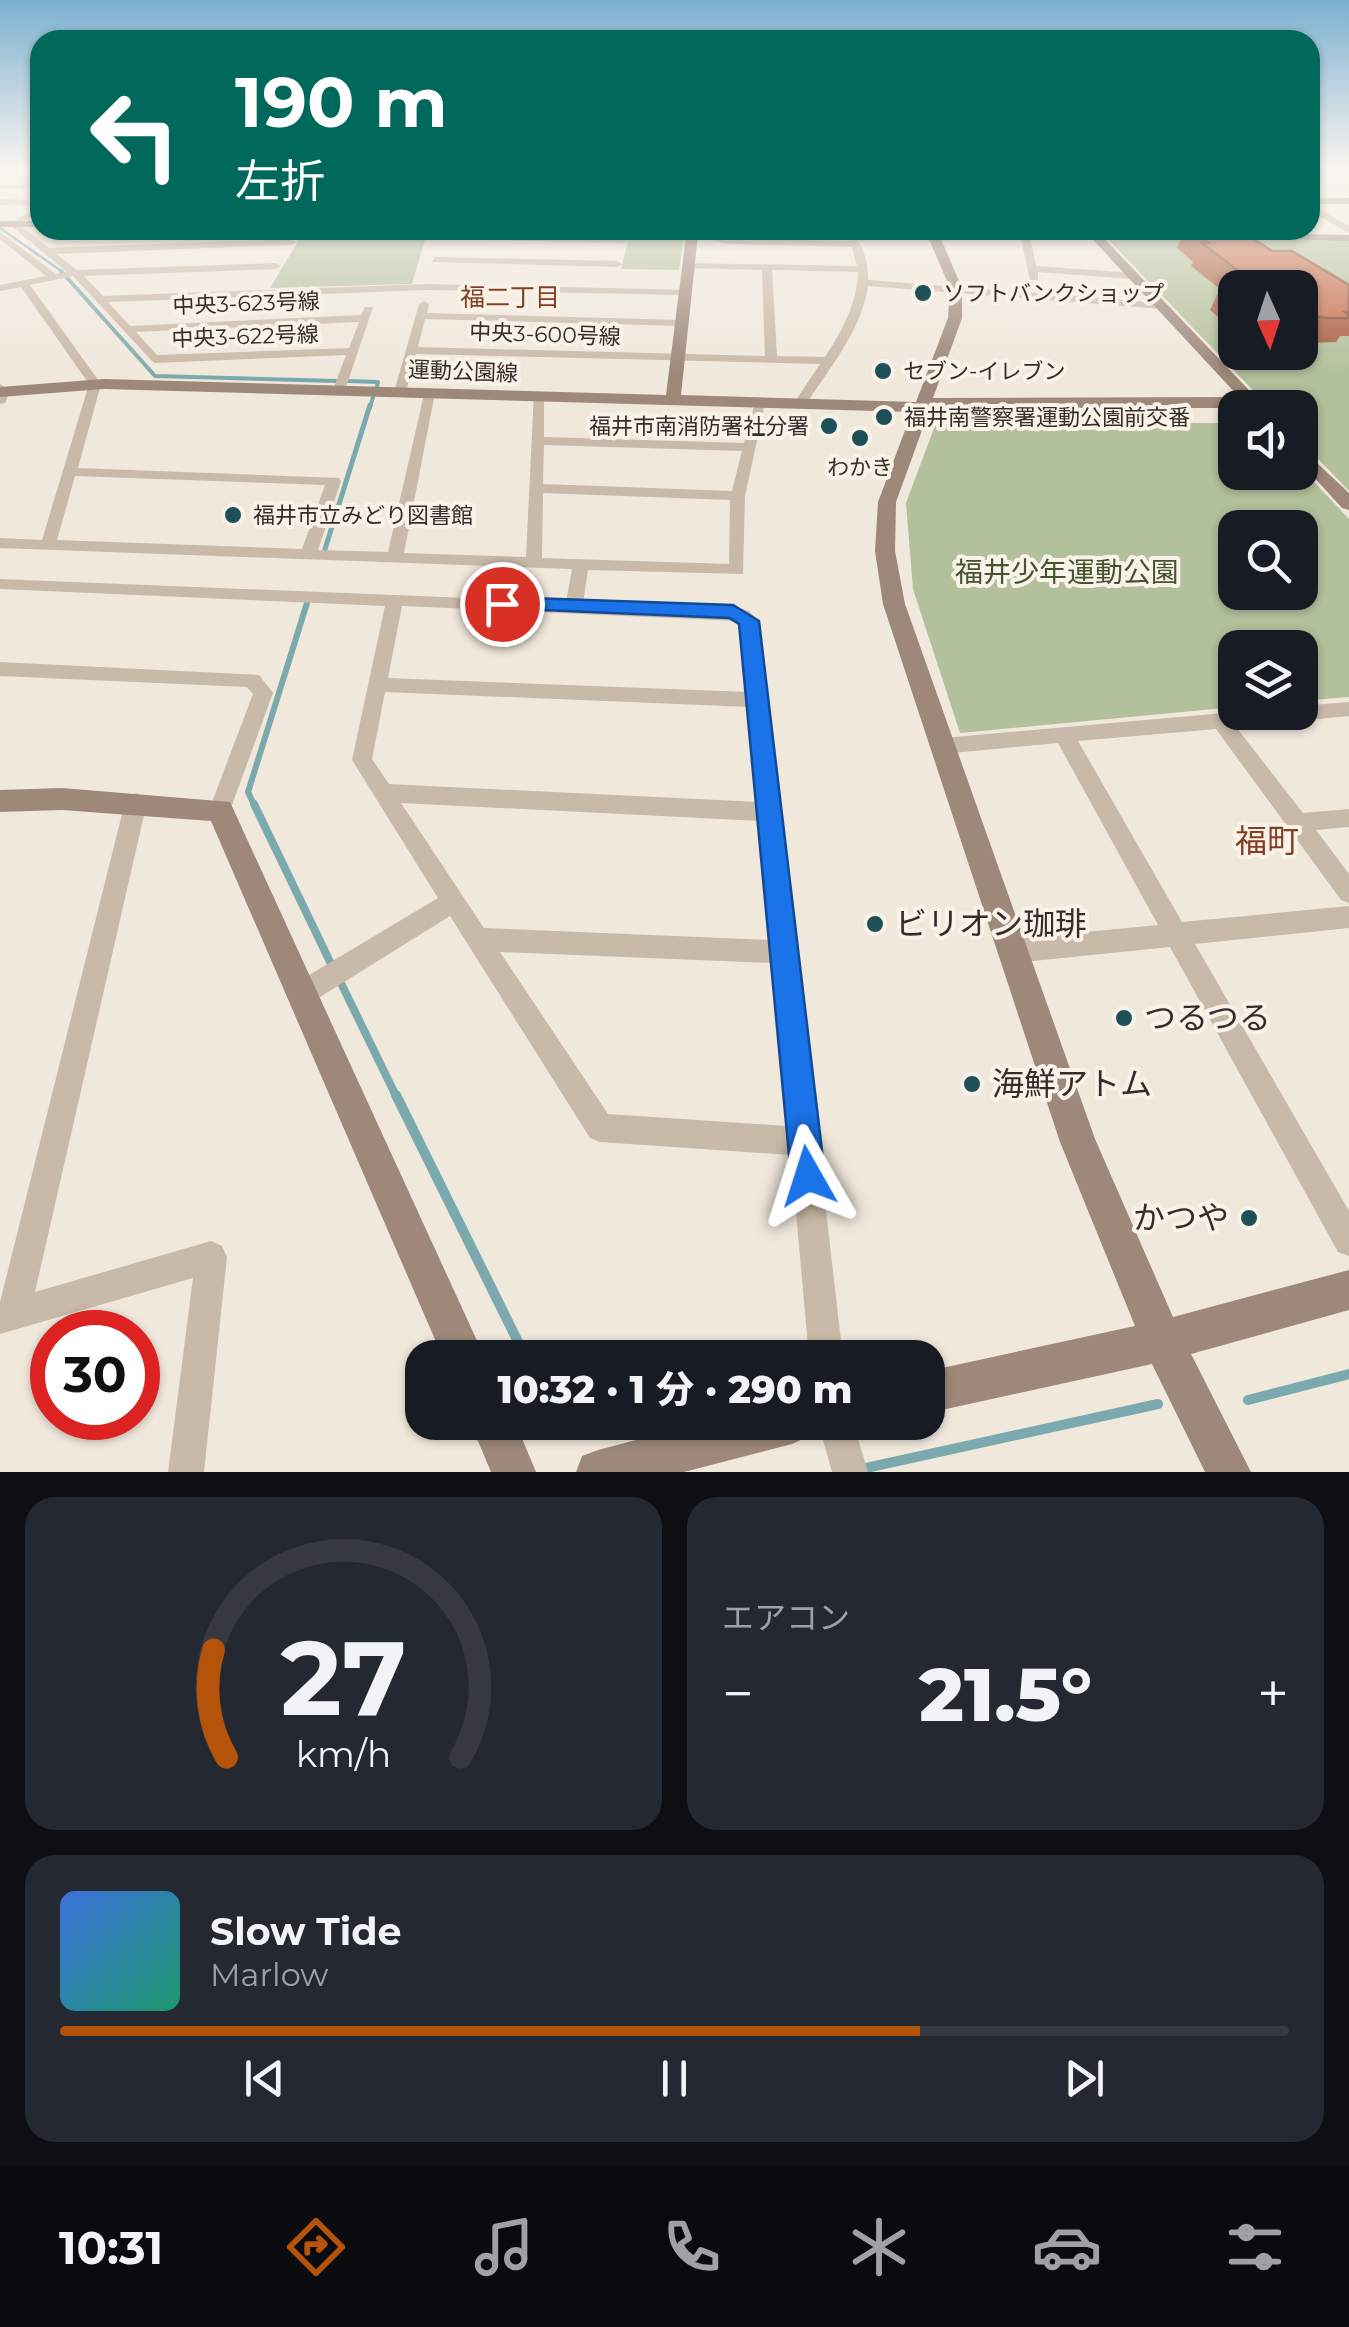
<!DOCTYPE html>
<html lang="ja">
<head>
<meta charset="utf-8">
<style>
  :root { --surface:#171b24; --page:#242831; --text:#f1f3f6; --muted:#9ea1a6; --line:#363941; --accent:#b45309 }
  body { margin:0; font-family:Montserrat,"Noto Sans JP",sans-serif; background:var(--page); color:var(--text); height:100vh; display:flex; flex-direction:column; font-size:38px; white-space:nowrap }
  * { box-sizing:border-box; margin:0 }
  p { font-size:32px; color:var(--muted) }
  .icon { flex:none; width:55px; height:55px; fill:none; stroke:currentColor; stroke-width:2; stroke-linecap:round; stroke-linejoin:round }
  .map { position:relative; height:1472px; overflow:hidden }
  .details { display:flex; flex-direction:column; gap:25px; padding:25px; background:#0d0f14; flex:1 }
  .details>* { flex:none }
  .banner { position:absolute; left:30px; top:30px; width:1290px; height:210px; border-radius:30px; box-shadow:0 2px 8px #0004; background:#00695c; color:#fff; overflow:hidden }
  .needle { width:65px; rotate:177deg }
  .tools { position:absolute; left:1218px; top:270px; display:grid; gap:20px }
  .tools a { display:grid; place-items:center; width:100px; height:100px; border-radius:20px; background:var(--surface); box-shadow:0 2px 8px #0004; font-size:50px }
  .speed { position:absolute; left:30px; top:1310px; display:flex; gap:20px; font-size:50px; font-weight:700; text-align:center }
  .speed>* { display:grid; place-content:center; width:130px; height:130px; border-radius:50%; background:var(--surface); box-shadow:0 2px 8px #0004; line-height:1 }
  .speed .limit { border:15px solid #d22; background:#fff; color:#111 }
  .pin { position:absolute; display:grid; place-items:center; width:85px; height:85px; color:#fff; margin:-42px; border:5px solid #fff; border-radius:50%; box-shadow:0 2px 10px #0007 }
  .me { position:absolute; width:110px; margin:-55px; rotate:354deg; stroke-linejoin:round; filter:drop-shadow(0 0 8px #0008) }
  .turn { display:flex; align-items:center; gap:35px; height:210px; padding:0 40px; font-size:45px }
  .turn .icon { width:130px; height:130px; stroke-width:2.5 }
  .turn b { display:block; font-size:70px; line-height:85px }
  .big { font-size:75px; font-weight:800; line-height:1.1 }
  .details .widget { flex:1; display:flex; flex-direction:column; justify-content:center; gap:15px; min-width:0; padding:0 35px; border-radius:30px; background:var(--page) }
  .details .dial { align-items:center; gap:0 }
  .dial svg { height:260px; overflow:visible; fill:none; stroke:var(--line); stroke-width:7; stroke-linecap:round; text-anchor:middle }
  .dial text { fill:var(--text); stroke:none }
  .song { display:flex; align-items:center; gap:30px }
  .cover { width:120px; height:120px; border-radius:15px; background:linear-gradient(135deg,hsl(220 70% 55%),hsl(160 70% 35%)) }
  .played { height:10px; border-radius:5px; background:linear-gradient(90deg,var(--accent) 70%,var(--line) 70%) }
  .keys { display:flex; justify-content:space-around; direction:ltr }
  .heat { display:flex; justify-content:space-between; align-items:center; font-size:55px; direction:ltr }
  .details .tiles { flex:1; display:grid; gap:25px; grid-template-columns:1fr 1fr }
  .widget:last-child { grid-column:span 2 }
  .trip { position:absolute; left:405px; top:1340px; width:540px; height:100px; border-radius:30px; background:var(--surface); box-shadow:0 2px 8px #0004; font-weight:800; line-height:100px; text-align:center }
  .tab-bar { display:flex; height:160px; justify-content:space-around; align-items:center; background:#090b0e; color:var(--muted) }
  .tab-bar .icon { width:70px; height:70px }
  .tab-bar .on { color:var(--accent) }
  .tab-bar b { font-size:45px; color:var(--text) }
  .map>svg:first-child { display:block }
  .green { fill:#b3c09c; fill-rule:evenodd }
  .lines { fill:none; stroke-linecap:round; stroke-linejoin:round }
  .stream-far5 { stroke:#7baaae; stroke-width:2.5 }
  .stream-far4 { stroke:#7baaae; stroke-width:4 }
  .stream-far3 { stroke:#7baaae; stroke-width:5 }
  .stream-far2 { stroke:#7baaae; stroke-width:6 }
  .stream-far1 { stroke:#7baaae; stroke-width:8 }
  .stream { stroke:#7baaae; stroke-width:10 }
  .river { fill:#7baaae; fill-rule:evenodd }
  .street { fill:#c9b9a8; fill-rule:evenodd }
  .secondary { fill:#9d8879; fill-rule:evenodd }
  .wall { fill:#a95c3e }
  .building { fill:#c46b48; stroke:#894b32; stroke-width:2.5 }
  .route { fill:#1a73e8; stroke:#114b97; stroke-width:2.5 }
  .poi-dot { fill:#1e5157; stroke:#f9f2e8; stroke-width:4 }
  .labels { text-anchor:middle; stroke-width:8; stroke-linejoin:round; paint-order:stroke }
  .far-poi-label { font-size:22px; fill:#362d28; stroke:#f9f2e8; text-anchor:start }
  .far-street-label { font-size:22px; fill:#362d28; stroke:#f9f2e8 }
  .far-neighbourhood-label { font-size:25px; fill:#843e23; stroke:#f9f2e8 }
  .park-label { font-size:28px; fill:#44542c; stroke:#f9f2e8 }
  .quarter-label { font-size:32px; fill:#843e23; stroke:#f9f2e8 }
  .near-poi-label { font-size:32px; fill:#362d28; stroke:#f9f2e8; text-anchor:start }
</style>
</head>
<body>
<div class="map">
<svg width="1349" height="1472" viewBox="0 0 1349 1472">
  <rect width="100%" height="100%" fill="#f1e8dc"/>
  <path class="green" d="M305 230H428L412 284 270 288Z
    M631 230 684 237 679 270 621 269Z
    M1101 232 1349 240V491L1300 440V408L1269 407ZM1235 288H1300V352H1235Z
    M936 423H1235V472H1300V467L1349 519V697L1300 701V648H1235V707L960 733 913 589 906 503ZM1235 528H1300V592H1235Z"/>
  <g class="lines">
    <path class="stream-far5" d="M0 228 64 273"/>
    <path class="stream-far4" d="M61 271 155 376 336 381
      M348 381 378 382 377 386
      M370 408 373 397"/>
    <path class="stream-far3" d="M325 549 370 405"/>
    <path class="stream-far2" d="M255 807 248 792 307 603"/>
    <path class="stream-far1" d="M254 804 333 968
      M339 979 397 1098"/>
    <path class="stream" d="M396 1095 526 1358
      M1248 1400 1349 1374
      M848 1472 1158 1404"/>
    <path class="river" d="M1318 168H1349V173Z"/>
    <path class="street" d="M1310 170 1349 171V175L1310 174Z
      M40 184V188L0 189V185Z
      M0 199 40 200V212L19 224 49 248 291 239 296 242 291 245 56 254 77 270 276 263 281 266 276 269 84 276 103 296 428 284 689 290 690 292 685 295 428 290 108 302 130 326 361 315 365 307H373L345 390 339 394 333 390 346 355 154 363 73 276 30 285 101 384 78 468 339 478 341 481 318 550 388 552 425 390 435 393 404 553 526 557 534 393 544 396V437L744 443 755 402 766 399 745 496 743 574 588 570 583 603 743 609 749 611 758 621 843 1358H809L791 1155 600 1142 590 1138 450 916 312 1002 303 1006 294 1002 290 993 294 984 438 898 352 760 385 606 0 589V579L566 602 572 569 0 548V538L42 540 89 384 21 287 0 291V285L46 276 0 239V232L56 274 67 272 9 224 40 206 0 205ZM359 322 349 348 157 355 136 332ZM544 445 742 451 732 491 543 484ZM75 476 325 485 302 549 57 540ZM543 493 730 500 729 564 542 558ZM402 606 738 621 749 692 388 678ZM385 692 750 707 759 802 389 784 372 759ZM401 803 760 821 771 940 484 928ZM500 952 773 963 788 1126 608 1114Z
      M1310 204 1349 226V233L1310 211Z
      M842 230H852C863 249 868 257 868 280L1161 303 1166 306 1161 309 868 286C862 330 828 370 805 406L800 407 794 403 820 364 416 354 406 392 400 396 394 392 419 304 424 301 429 304 427 313 681 320 687 323 681 326 425 319 418 347 765 356 762 270 688 268 685 263 857 266 852 247 727 244 687 234 692 231 727 238 849 241ZM772 270 858 272C857 304 842 331 825 357L777 356Z
      M1019 230H1029L1036 266 1133 273 1138 276 1133 279 1038 272V280H1030Z
      M442 234 624 237 629 240 624 243 439 239Z
      M435 257 617 261 622 264 617 267 432 262Z
      M0 384 10 391 5 403 0 404Z
      M0 662 259 675 273 693 228 816 220 819 212 816 209 810 253 694 247 687 0 676Z
      M1349 702V716L1236 727 1303 813 1349 809V827L1316 830 1349 874V903L1341 900 1216 729 1078 741 1182 922 1349 906V928L1195 944 1349 1211V1256L1338 1252 1170 947 1013 963 1004 959 1001 951 1004 943 1013 939 1158 925 1058 743 943 754 936 752 933 746 936 740 943 738 1235 712H1300V706Z
      M136 793 144 796 147 802 35 1292 211 1241 222 1246 227 1257 204 1472H168L193 1278 0 1334V1302L125 802 128 796Z
      M818 1422H853L868 1472H832Z"/>
    <path class="secondary" d="M1310 198H1349V204H1310Z
      M0 221H40V227H0Z
      M665 230 698 234 681 395 916 402 948 318 950 288 925 230H937L962 288V318L933 398 1239 397 1084 230H1096L1266 408H936L929 411 896 502 895 551 905 604 1095 1139 1173 1317 1349 1270V1310L1191 1354 1251 1472H1205L1152 1364 928 1413V1371L1135 1326 1060 1142 883 604 875 551 878 502 912 412 104 389 0 397V387L104 379 666 395 686 236Z
      M1098 230 1349 235V241L1104 233Z
      M1300 447 1349 493V510L1342 508 1300 462Z
      M62 788 230 802 485 1358H443L211 821 62 810 0 812V790Z
      M470 1422H515L536 1472H491Z
      M704 1422H814L807 1437 792 1444 684 1472H576L582 1456 598 1450Z"/>
  </g>
  <path class="wall" d="M1185 230H1240L1272 251 1349 285V336H1340L1336 342 1311 343 1300 341V288H1235L1234 330 1210 310 1220 289 1191 266 1193 262 1177 248Z"/>
  <path class="building" d="M1191 230H1240L1272 251H1292L1349 285V312H1345L1349 316V318H1327L1300 314V288H1235V296L1222 286 1257 285 1202 243H1209Z"/>
  <linearGradient id="sky" x2="0" y2="1"><stop stop-color="#7cb0d1"/><stop offset="0.45" stop-color="#f9f5ef"/><stop offset="1" stop-color="#f9f5ef" stop-opacity="0"/></linearGradient>
  <rect width="1349" height="374" fill="url(#sky)"/>
  <path class="route" d="M502 597 733 605 759 621 825 1176 820 1188 808 1193 796 1188 791 1176 739 624 729 618 495 608 493 604Z"/>
  <g class="poi-dot">
    <circle cx="923" cy="293" r="10"/>
    <circle cx="883" cy="371" r="10"/>
    <circle cx="884" cy="417" r="10"/>
    <circle cx="829" cy="426" r="10"/>
    <circle cx="860" cy="438" r="10"/>
    <circle cx="233" cy="515" r="10"/>
    <circle cx="875" cy="924" r="10"/>
    <circle cx="1124" cy="1018" r="10"/>
    <circle cx="972" cy="1084" r="10"/>
    <circle cx="1249" cy="1218" r="10"/>
  </g>
  <g class="labels">
    <g class="far-poi-label">
      <text x="943" y="301">ソフトバンクショップ</text>
      <text x="903" y="379">セブン-イレブン</text>
      <text x="904" y="425">福井南警察署運動公園前交番</text>
      <text x="809" y="434" text-anchor="end">福井市南消防署社分署</text>
      <text x="860" y="475" text-anchor="middle">わかき</text>
      <text x="253" y="523">福井市立みどり図書館</text>
    </g>
    <g class="far-street-label">
      <text transform="translate(246 303) rotate(-2)" y="8">中央3-623号線</text>
      <text transform="translate(545 334) rotate(2)" y="8">中央3-600号線</text>
      <text transform="translate(245 336) rotate(-2)" y="8">中央3-622号線</text>
      <text transform="translate(463 371) rotate(2)" y="8">運動公園線</text>
    </g>
    <g class="far-neighbourhood-label">
      <text x="510" y="306">福二丁目</text>
    </g>
    <g class="park-label">
      <text x="1067" y="582">福井少年運動公園</text>
    </g>
    <g class="quarter-label">
      <text x="1267" y="852">福町</text>
    </g>
    <g class="near-poi-label">
      <text x="895" y="935">ビリオン珈琲</text>
      <text x="1144" y="1029">つるつる</text>
      <text x="992" y="1095">海鮮アトム</text>
      <text x="1229" y="1229" text-anchor="end">かつや</text>
    </g>
  </g>
</svg>
<div class="tools">
<a><svg class="needle" viewBox="-14 -14 28 28"><path d="M0-13l5 13h-10z" fill="#e53935"/><path d="M0 13l5-13h-10z" fill="#9ea1a6"/></svg></a>
<a><svg class="icon" aria-label="sound" viewBox="0 0 24 24"><path d="M4 9h4l5-4v14l-5-4H4zM17 9q2 3 0 6"/></svg></a>
<a><svg class="icon" aria-label="search" viewBox="0 0 24 24"><circle cx="10" cy="10" r="6"/><path d="M15 15l6 6"/></svg></a>
<a><svg class="icon" aria-label="layers" viewBox="0 0 24 24"><path d="M12 4l9 5-9 5-9-5zM3 14l9 5 9-5"/></svg></a>
</div>
<div class="speed"><div class="limit">30</div></div>
<div class="pin" style="left:502px;top:604px;background:#d93025"><svg class="icon" aria-label="arrive" viewBox="0 0 24 24"><path d="M6 21V4h12l-3 4 3 4H6"/></svg></div>
<svg class="me" style="left:808px;top:1176px" viewBox="-20 -20 40 40"><path d="M0-17L14 15 0 8-14 15z" fill="#1a73e8" stroke="#fff" stroke-width="4"/></svg>
<div class="trip">10:32 · 1 分 · 290 m</div>
<div class="banner">
<div class="turn"><svg class="icon" aria-label="left" viewBox="0 0 24 24"><path d="M17 20v-9H6M10 6l-5 5 5 5"/></svg><div><b>190 m</b>左折</div></div>
</div>
</div>
<section class="details">
<div class="tiles">
<div class="widget dial"><svg viewBox="0 0 100 80">
<path d="M14 69A42 42 0 1 1 86 69"/>
<path d="M14 69A42 42 0 0 1 10 36" stroke="#b45309"/>
<text x="50" y="56" font-size="32" font-weight="700">27</text>
<text x="50" y="72" font-size="11">km/h</text>
</svg></div>
<div class="widget"><p>エアコン</p>
<div class="heat"><a>−</a><b class="big">21.5°</b><a>+</a></div>
</div>
<div class="widget">
<div class="song"><i class="cover"></i><div><b>Slow Tide</b><p>Marlow</p></div></div>
<div class="played"></div>
<div class="keys"><svg class="icon" aria-label="previous" viewBox="0 0 24 24"><path d="M18 5L8 12l10 7zM5 5v14"/></svg><svg class="icon" aria-label="pause" viewBox="0 0 24 24"><path d="M8 5v14M16 5v14"/></svg><svg class="icon" aria-label="next" viewBox="0 0 24 24"><path d="M6 5l10 7-10 7zM19 5v14"/></svg></div>
</div>
</div>
</section>
<nav class="tab-bar">
<b>10:31</b>
<svg class="icon on" aria-label="directions" viewBox="0 0 24 24"><path d="M12 3l9 9-9 9-9-9zM9 14v-3h6M13 9l2 2-2 2"/></svg>
<svg class="icon" aria-label="music" viewBox="0 0 24 24"><path d="M9 18V5l10-2v13"/><circle cx="6" cy="18" r="3"/><circle cx="16" cy="16" r="3"/></svg>
<svg class="icon" aria-label="phone" viewBox="0 0 24 24"><path d="M5 4h4l2 5-3 2q2 4 5 5l2-3 5 2v4C11 20 4 13 5 4z"/></svg>
<svg class="icon" aria-label="climate" viewBox="0 0 24 24"><path d="M12 3v18M4 7l16 10M4 17L20 7"/></svg>
<svg class="icon" aria-label="car" viewBox="0 0 24 24"><path d="M5 17H2v-5l4-1 3-4h7l3 4 3 1v5h-3M9 17h6M6 11h13"/><circle cx="7" cy="17" r="2"/><circle cx="17" cy="17" r="2"/></svg>
<svg class="icon" aria-label="filters" viewBox="0 0 24 24"><path d="M4 7h16M4 17h16"/><circle cx="9" cy="7" r="2"/><circle cx="15" cy="17" r="2"/></svg>
</nav>
</body>
</html>
